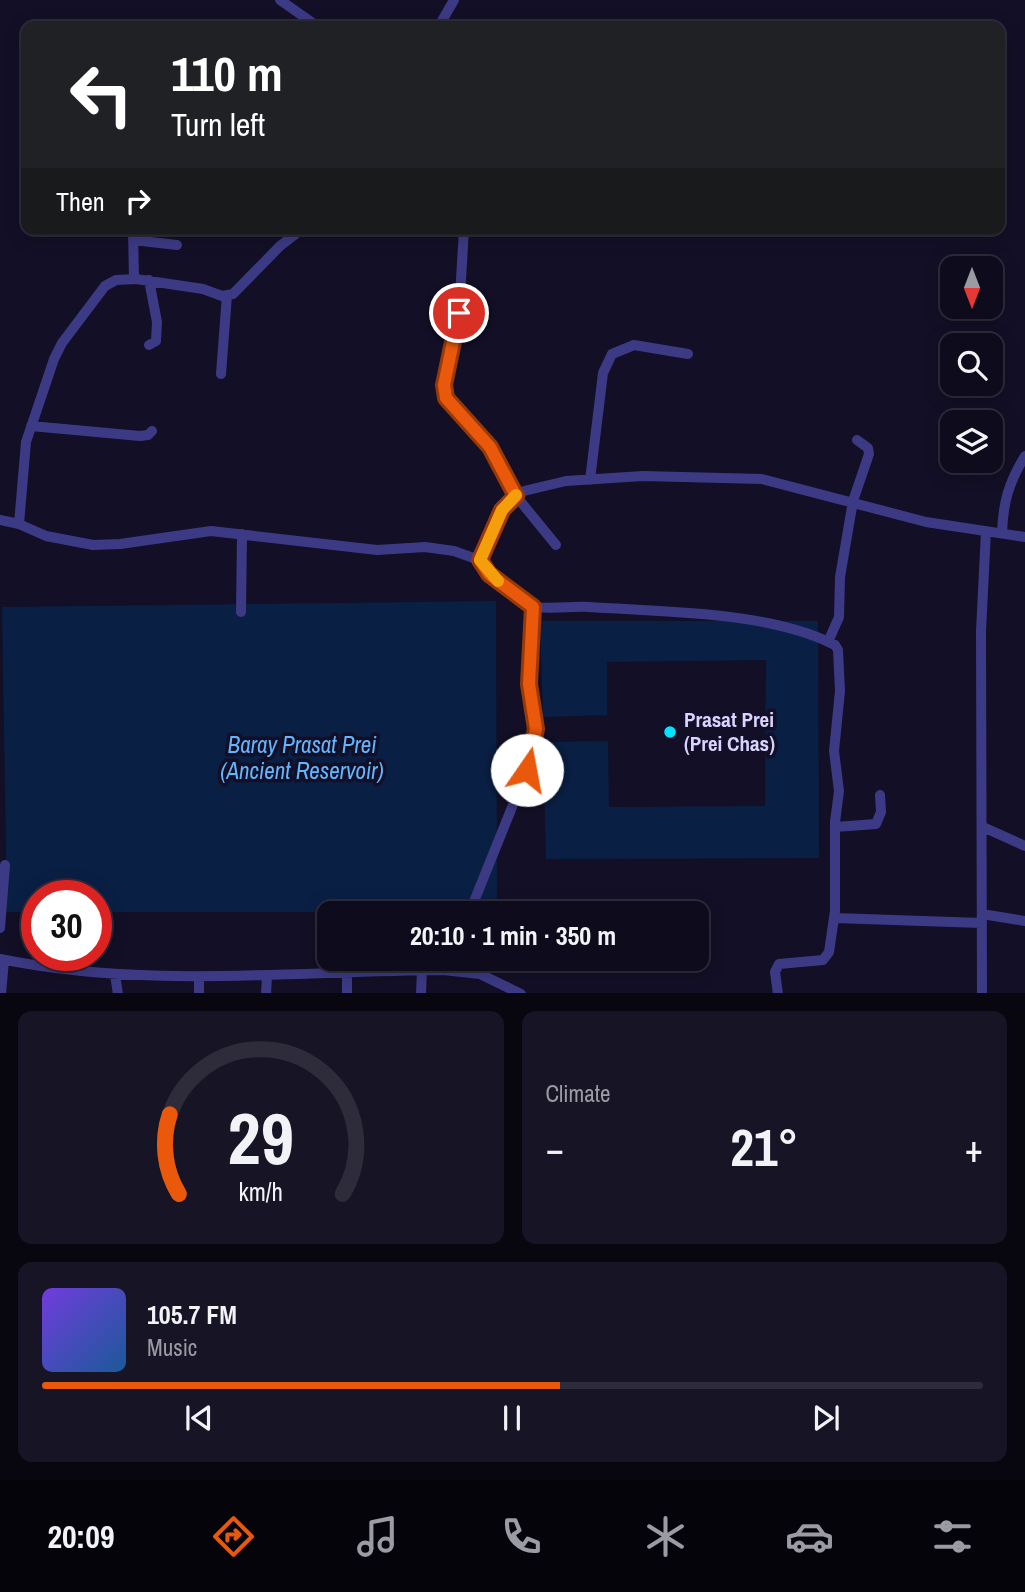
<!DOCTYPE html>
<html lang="en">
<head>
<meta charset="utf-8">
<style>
  :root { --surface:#0e0b1c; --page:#171425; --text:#f1f3f6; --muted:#9b9ba3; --line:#2e2b3b; --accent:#ea580c }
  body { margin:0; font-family:"Archivo Narrow",sans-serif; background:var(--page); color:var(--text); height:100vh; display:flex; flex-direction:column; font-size:26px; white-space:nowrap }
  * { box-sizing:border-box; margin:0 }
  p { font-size:23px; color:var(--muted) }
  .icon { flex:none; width:38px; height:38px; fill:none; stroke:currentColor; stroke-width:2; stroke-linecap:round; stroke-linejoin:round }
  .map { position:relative; height:993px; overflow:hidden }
  .side { display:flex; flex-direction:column; gap:18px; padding:18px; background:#08060f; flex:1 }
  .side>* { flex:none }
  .banner { position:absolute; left:21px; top:21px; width:984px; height:214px; border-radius:14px; box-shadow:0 4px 18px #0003,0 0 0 2px var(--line); background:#202124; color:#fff; overflow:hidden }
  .needle { width:46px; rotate:180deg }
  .controls { position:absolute; left:940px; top:256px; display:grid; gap:14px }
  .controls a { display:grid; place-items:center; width:63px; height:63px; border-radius:14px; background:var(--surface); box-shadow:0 4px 18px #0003,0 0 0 2px var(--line); font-size:35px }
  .speed { position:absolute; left:21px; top:880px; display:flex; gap:14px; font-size:35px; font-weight:700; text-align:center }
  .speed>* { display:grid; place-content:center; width:91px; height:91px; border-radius:50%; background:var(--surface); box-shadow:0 4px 18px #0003,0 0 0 2px var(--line); line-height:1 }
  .speed .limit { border:10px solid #d22; background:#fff; color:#111 }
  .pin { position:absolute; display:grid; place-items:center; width:60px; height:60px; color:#fff; margin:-30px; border:4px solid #fff; border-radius:50%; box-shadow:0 2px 7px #0007 }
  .me { position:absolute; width:77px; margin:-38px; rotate:12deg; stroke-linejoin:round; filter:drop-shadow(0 0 5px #0008) }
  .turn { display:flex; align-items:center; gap:24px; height:147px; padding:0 35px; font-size:32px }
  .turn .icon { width:91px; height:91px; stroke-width:2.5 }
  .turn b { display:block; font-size:49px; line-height:60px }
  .then { display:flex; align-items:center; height:66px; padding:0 35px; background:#0003; gap:14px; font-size:26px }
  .big { font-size:52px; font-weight:800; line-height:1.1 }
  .side .widget { flex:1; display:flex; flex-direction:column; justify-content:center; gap:10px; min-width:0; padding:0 24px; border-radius:14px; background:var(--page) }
  .side .dial { align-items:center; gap:0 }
  .dial svg { height:182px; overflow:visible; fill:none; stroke:var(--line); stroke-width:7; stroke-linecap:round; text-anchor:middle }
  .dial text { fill:var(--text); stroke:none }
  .song { display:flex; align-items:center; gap:21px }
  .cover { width:84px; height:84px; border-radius:10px; background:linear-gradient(135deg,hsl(260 70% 55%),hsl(210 70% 35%)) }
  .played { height:7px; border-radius:4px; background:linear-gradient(90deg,var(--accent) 55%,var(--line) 55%) }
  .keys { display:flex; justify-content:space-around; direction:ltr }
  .heat { display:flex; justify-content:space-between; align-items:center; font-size:38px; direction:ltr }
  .side .tiles { flex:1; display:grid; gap:18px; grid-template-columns:1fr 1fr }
  .widget:last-child { grid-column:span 2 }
  .trip { position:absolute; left:317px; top:901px; width:392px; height:70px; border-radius:14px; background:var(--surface); box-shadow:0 4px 18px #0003,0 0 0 2px var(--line); font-weight:800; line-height:70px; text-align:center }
  .tab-bar { display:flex; height:112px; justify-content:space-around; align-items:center; background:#06040b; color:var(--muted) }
  .tab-bar .icon { width:49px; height:49px }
  .tab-bar .on { color:var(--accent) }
  .tab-bar b { font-size:32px; color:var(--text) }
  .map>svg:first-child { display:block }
  .water { fill:#0a1f44 }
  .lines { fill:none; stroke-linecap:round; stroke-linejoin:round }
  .minor { stroke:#3d3a85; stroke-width:10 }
  .route-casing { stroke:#983908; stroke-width:18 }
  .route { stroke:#ea580c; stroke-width:12 }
  .slow { stroke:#f59e0b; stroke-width:12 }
  .poi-dot { fill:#00e5ff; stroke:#130f26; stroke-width:2.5 }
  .labels { text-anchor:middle; stroke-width:7; stroke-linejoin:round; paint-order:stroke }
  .poi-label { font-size:21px; font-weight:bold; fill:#d9d4ff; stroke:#130f26; text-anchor:start }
  .water-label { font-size:23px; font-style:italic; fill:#62b6ff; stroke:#130f26 }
</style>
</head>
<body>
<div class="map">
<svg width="1025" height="994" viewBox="0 0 1025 994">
  <rect width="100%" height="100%" fill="#130f26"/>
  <path class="water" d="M496 601 497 912H96V896H37V912H7L2 607Z
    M540 621H818L819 858 546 859 543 742 608 741 609 807 765 806 766 660 607 662V715L543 717Z"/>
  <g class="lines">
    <path class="minor" d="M280 0 317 26
      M439 26 454 0
      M133 229 134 279
      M464 229 459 313 444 385 446 398 490 447 516 496 556 545
      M133 240 177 245
      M149 345 156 341 157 322 149 280
      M221 374 227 295
      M31 426 140 436 148 435 152 431
      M590 480 603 373 612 354 634 345 688 354
      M0 520 19 524 46 536 93 545 120 544 211 531 377 550 425 547 454 551 479 560 502 510 524 491 566 481 643 476 762 479 926 522 1025 537
      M19 524 26 442 54 359 62 343 105 286 116 280 136 279 203 289 222 296 233 294 280 246 302 229
      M1002 533C1003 502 1009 482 1025 456
      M479 560C491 577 512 596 531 606 540 610 577 606 589 607 663 612 769 611 835 645L838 650 840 691 834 751 839 791 835 822V911L829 952 823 960 779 964 775 972 778 994
      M241 612 242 534
      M828 642 839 617 840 577 853 501 869 454 868 448 857 440
      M835 827 876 824 881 812 880 795
      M983 827 1025 846
      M469 914 527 770 534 743 535 715 529 684 533 607
      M982 914 1025 921
      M834 918 982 923
      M0 928 5 865
      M0 959C147 989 294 971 443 970L449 959
      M443 970 480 974 521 994
      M115 975 118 994
      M1 994 4 960
      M199 994V978
      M266 994 267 976
      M347 994V973
      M421 994 422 970
      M982 994 981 631 986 531"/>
  </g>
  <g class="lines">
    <defs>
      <path id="route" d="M459 313 444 385 446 398 490 447 516 496 502 510 480 560 489 574 533 607 529 684 536 729 527 770"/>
    </defs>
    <use href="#route" class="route-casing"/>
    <use href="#route" class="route"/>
    <path class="slow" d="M498 581 480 560 502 510 516 495"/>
  </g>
  <circle class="poi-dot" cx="670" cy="732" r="7"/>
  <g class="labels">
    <g class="poi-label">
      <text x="684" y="727">Prasat Prei<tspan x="684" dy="24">(Prei Chas)</tspan></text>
    </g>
    <g class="water-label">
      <text x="302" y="753">Baray Prasat Prei<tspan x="302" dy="26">(Ancient Reservoir)</tspan></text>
    </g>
  </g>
</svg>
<div class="controls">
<a><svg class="needle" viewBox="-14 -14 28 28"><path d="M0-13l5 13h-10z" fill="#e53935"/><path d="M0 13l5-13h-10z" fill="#9b9ba3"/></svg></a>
<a><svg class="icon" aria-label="search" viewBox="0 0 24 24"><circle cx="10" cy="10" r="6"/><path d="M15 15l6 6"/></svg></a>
<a><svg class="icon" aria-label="layers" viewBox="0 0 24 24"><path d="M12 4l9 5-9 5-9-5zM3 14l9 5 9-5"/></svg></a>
</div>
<div class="speed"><div class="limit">30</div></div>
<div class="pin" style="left:459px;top:313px;background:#d93025"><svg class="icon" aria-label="arrive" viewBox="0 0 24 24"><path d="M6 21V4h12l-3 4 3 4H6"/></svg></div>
<svg class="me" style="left:527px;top:770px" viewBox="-20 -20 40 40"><circle r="19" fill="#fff"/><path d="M0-13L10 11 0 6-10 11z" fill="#ea580c"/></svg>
<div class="trip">20:10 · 1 min · 350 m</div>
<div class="banner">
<div class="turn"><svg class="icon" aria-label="left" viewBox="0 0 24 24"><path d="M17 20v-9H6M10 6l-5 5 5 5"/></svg><div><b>110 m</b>Turn left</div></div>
<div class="then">Then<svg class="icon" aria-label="right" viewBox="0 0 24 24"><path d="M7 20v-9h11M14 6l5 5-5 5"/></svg></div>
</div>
</div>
<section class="side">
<div class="tiles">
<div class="widget dial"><svg viewBox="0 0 100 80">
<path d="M14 69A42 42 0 1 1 86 69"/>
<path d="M14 69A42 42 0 0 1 10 34" stroke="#ea580c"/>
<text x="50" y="56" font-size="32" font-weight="700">29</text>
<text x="50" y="72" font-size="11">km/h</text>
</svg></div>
<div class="widget"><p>Climate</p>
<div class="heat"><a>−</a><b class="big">21°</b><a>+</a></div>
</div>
<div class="widget">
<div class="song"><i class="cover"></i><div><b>105.7 FM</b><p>Music</p></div></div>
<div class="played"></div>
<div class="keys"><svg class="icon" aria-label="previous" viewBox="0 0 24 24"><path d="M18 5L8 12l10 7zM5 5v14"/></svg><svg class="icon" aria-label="pause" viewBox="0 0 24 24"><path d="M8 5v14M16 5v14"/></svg><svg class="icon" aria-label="next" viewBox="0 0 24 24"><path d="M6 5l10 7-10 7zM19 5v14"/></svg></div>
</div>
</div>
</section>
<nav class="tab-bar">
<b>20:09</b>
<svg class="icon on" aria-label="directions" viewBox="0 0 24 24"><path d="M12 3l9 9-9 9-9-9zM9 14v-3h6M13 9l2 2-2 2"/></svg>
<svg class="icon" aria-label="music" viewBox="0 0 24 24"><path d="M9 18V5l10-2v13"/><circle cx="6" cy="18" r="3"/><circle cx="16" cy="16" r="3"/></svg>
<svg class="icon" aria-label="phone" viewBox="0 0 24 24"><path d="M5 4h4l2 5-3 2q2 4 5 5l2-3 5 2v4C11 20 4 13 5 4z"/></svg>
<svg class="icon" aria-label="climate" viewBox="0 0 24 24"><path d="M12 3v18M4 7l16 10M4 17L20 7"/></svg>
<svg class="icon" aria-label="car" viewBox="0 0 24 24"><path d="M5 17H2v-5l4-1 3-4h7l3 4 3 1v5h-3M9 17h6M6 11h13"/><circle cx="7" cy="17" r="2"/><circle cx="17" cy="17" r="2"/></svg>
<svg class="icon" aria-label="filters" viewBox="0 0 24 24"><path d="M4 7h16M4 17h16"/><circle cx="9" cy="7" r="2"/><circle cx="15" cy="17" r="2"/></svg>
</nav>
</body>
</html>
